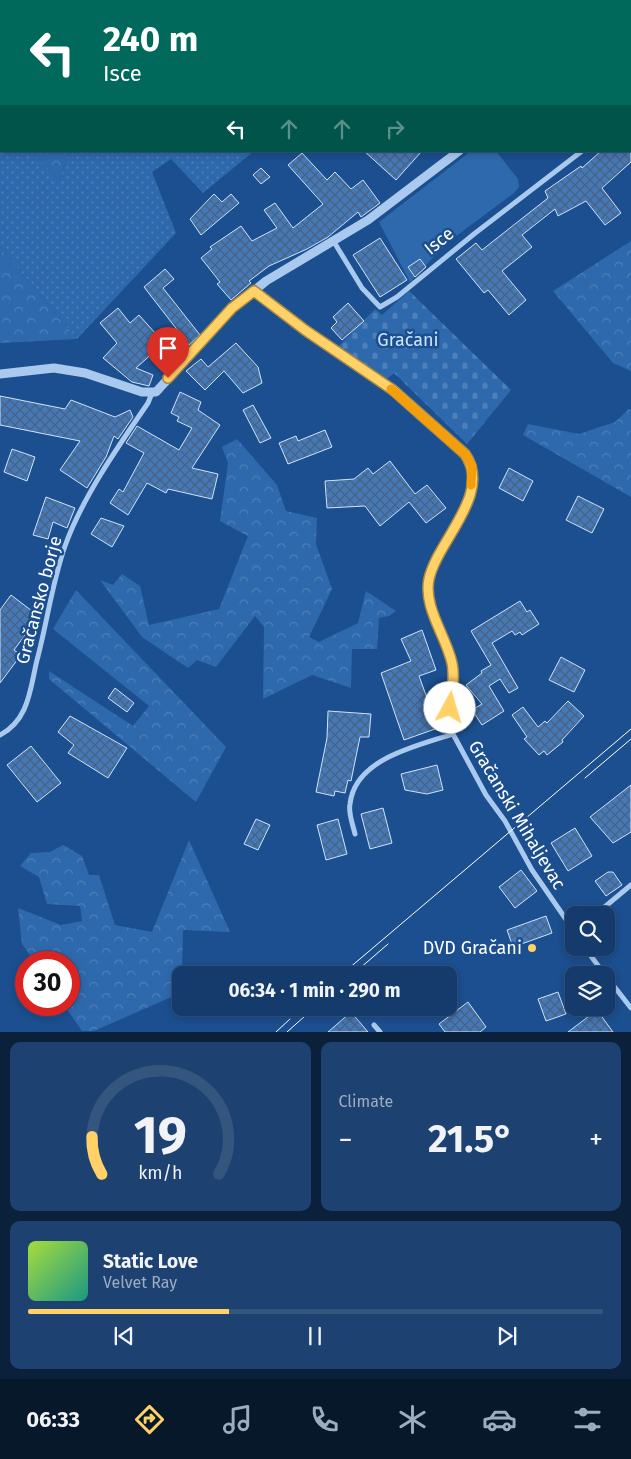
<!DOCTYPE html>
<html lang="en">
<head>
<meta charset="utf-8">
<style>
  :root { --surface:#143b6b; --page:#1d4271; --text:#f1f3f6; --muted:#9dadc1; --line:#33557e; --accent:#ffd166 }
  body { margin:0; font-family:"Fira Sans",sans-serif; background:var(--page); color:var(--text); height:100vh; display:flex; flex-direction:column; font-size:19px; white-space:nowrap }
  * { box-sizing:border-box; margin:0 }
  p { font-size:16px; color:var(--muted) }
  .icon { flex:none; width:28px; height:28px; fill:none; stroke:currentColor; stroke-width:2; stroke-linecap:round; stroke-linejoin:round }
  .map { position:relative; height:1032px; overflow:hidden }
  .details { display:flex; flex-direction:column; gap:10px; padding:10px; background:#0b203b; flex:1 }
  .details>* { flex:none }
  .guide { position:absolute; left:0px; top:0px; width:631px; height:152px; box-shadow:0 2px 8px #0003,0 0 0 1px var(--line); background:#00695c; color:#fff; overflow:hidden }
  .tools { position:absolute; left:565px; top:906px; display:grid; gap:10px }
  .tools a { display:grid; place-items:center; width:50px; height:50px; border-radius:10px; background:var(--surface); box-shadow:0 2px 8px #0003,0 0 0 1px var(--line); font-size:25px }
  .speed { position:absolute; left:15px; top:951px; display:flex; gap:10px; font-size:25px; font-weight:700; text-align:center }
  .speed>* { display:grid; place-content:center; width:65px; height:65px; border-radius:50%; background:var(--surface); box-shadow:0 2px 8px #0003,0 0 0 1px var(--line); line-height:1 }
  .speed .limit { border:8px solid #d22; background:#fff; color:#111 }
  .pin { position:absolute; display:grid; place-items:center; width:42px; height:42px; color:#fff; margin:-51px -21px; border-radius:50% 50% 50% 0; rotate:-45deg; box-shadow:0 0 5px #0007 }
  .pin .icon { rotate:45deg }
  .me { position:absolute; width:55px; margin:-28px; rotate:6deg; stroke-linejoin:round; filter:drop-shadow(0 0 4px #0008) }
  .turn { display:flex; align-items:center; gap:18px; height:105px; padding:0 20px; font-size:22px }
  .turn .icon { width:65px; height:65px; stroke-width:2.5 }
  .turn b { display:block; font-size:35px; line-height:42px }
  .lanes { display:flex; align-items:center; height:48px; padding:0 20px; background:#0003; justify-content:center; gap:25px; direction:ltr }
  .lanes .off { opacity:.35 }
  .big { font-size:38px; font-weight:700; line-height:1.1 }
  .details .card { flex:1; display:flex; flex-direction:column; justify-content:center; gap:8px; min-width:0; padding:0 18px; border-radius:10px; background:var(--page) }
  .details .dial { align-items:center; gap:0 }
  .dial svg { height:130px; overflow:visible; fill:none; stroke:var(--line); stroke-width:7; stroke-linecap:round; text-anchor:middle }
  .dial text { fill:var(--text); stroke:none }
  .song { display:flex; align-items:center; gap:15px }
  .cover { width:60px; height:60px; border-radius:8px; background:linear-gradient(135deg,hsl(80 70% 55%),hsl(170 70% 35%)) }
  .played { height:5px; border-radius:2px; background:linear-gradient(90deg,var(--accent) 35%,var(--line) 35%) }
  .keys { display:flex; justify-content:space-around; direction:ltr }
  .heat { display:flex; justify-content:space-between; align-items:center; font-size:28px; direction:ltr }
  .details .tiles { flex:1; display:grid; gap:10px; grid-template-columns:1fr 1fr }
  .card:last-child { grid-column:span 2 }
  .trip { position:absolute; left:172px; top:966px; width:285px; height:50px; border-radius:10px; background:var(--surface); box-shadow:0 2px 8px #0003,0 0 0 1px var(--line); font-weight:700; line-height:50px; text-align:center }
  .tab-bar { display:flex; height:80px; justify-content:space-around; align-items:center; background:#08182b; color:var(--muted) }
  .tab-bar .icon { width:35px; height:35px }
  .tab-bar .selected { color:var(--accent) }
  .tab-bar b { font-size:22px; color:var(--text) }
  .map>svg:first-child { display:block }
  .grass { fill:url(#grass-dots) }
  .forest { fill:url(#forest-crowns) }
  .cemetery { fill:url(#cemetery-stones) }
  .park { fill:#2e69ad }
  .building { fill:url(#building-cross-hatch); stroke:#cfe3fa }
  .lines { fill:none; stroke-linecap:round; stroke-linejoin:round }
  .minor { stroke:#a9c9ee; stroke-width:5 }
  .tertiary { stroke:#a9c9ee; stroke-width:9 }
  .tram { stroke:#fff; stroke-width:1 }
  .route-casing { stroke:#a68842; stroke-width:12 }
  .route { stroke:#ffd166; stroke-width:9 }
  .slow { stroke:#f59e0b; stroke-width:9 }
  .poi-dot { fill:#ffd166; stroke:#1b4f8f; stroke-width:2 }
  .labels { text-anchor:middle; stroke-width:5; stroke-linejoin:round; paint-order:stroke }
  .street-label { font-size:18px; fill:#fff; stroke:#1b4f8f }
  .park-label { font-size:18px; fill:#cfe3fa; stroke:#1b4f8f }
  .poi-label { font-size:18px; fill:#fff; stroke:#1b4f8f; text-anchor:end }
</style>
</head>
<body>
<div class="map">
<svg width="631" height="1032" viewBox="0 0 631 1032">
  <defs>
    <pattern id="grass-dots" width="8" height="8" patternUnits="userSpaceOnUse" patternTransform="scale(1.25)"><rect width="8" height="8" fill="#2e69ad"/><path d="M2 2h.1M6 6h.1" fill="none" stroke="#4d80b9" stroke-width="1.8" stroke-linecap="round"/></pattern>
    <pattern id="forest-crowns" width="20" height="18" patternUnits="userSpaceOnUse" patternTransform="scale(1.25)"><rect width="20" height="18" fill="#2e69ad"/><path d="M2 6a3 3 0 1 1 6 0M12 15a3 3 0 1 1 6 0" fill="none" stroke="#4d80b9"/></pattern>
    <pattern id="cemetery-stones" width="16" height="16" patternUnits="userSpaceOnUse" patternTransform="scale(1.25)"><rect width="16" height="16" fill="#2e69ad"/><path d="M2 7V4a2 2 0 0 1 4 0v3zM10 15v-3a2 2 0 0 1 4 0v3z" fill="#4d80b9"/></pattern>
    <pattern id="building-cross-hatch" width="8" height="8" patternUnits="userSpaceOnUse" patternTransform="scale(1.25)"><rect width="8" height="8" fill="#4478b7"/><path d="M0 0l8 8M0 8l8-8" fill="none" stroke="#486282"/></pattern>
  </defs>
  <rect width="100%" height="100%" fill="#1b4f8f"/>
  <path class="grass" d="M0 120 1 151H31L59 180 70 151H254L203 193 171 159 152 172 176 233 77 339 0 247Z"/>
  <path class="forest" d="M31 151H70L59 180Z
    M631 241V371L613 363 553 291Z
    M0 247 77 339 0 343Z
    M629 409 631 410V497L523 435 528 424 579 434 615 422Z
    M237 439 277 485 286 511 317 518 316 544 332 589 309 637 319 642 358 623 366 591 396 611 389 616 379 618 377 649H352L351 688 312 675 263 699 264 627 255 616 216 667 197 660 188 668 142 637 100 580 113 585 122 574 140 586 149 625 219 609 248 536 220 521 228 463 222 447Z
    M76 590 226 747 196 802 49 679V671L133 726 149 706 53 629Z
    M189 840 230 932 183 930 182 970 173 983 178 994 94 1031H82L64 1005H69V962H35L22 944 18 908 61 925 82 921 80 906 47 904 39 877 20 866 31 853 50 852 63 845 82 856 89 875H99L115 925 152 932Z"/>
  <path class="cemetery" d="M409 291 511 390 467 444 394 373 387 379 338 347 375 309 382 315Z"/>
  <path class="park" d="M471 151H496L518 179 519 187 514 193 448 242 410 282 379 222Z"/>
  <path class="building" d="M364 151H422L396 180Z
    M601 151H631V162L602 188 621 213 605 225 586 201 558 216 555 209 522 235 532 247 502 271 526 300 509 315 488 290 484 293 456 259 476 243 482 250 548 198 545 191 581 166 582 168Z
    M302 153 327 180 335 172 351 189 363 180 380 203 361 217 358 212 328 237 307 249 269 266 249 281 251 283 231 300 217 284 220 282 201 258 212 249 210 247 241 226 252 241 277 228 264 210 275 203 293 228 323 204 288 165Z
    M261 168 270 177 261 184 253 175Z
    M214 194 222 202 231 194 239 203 201 235 190 219Z
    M380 238 407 280 380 297 353 255Z
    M420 259 426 267 415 277 408 267Z
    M165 269 174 279 163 288 200 335 189 345 144 287Z
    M348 303 364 321 342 340 331 328 337 322 333 317Z
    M118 308 130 323 139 315 164 343 136 368 153 375 149 386 132 382 103 358 117 343 100 323Z
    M236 343 258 367 262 383 243 393 224 371 205 390 186 371 201 359 208 367Z
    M180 392 201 402 198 410 220 425 192 468 218 474 212 499 168 489 166 493 147 483 128 515 110 503 119 489 123 492 144 453 126 443 137 426 179 450 192 428 177 421 179 417 171 413Z
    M0 396 65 409 71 400 115 417 130 410 133 417 118 439 114 436 106 457 87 488 60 470 80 441 0 425Z
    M253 405 271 438 260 443 243 410Z
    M325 430 332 447 288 464 279 443 296 436 298 441Z
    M12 449 35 457 27 481 4 472Z
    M390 461 415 494 427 485 446 508 426 523 409 502 380 526 365 506 327 508 325 481 354 479 368 468 373 474Z
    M509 468 533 481 523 501 499 488Z
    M578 496 604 509 592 533 566 520Z
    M46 497 75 508 67 528 53 522 48 539 33 535Z
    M101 518 124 526 112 547 91 534Z
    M11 595 36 614 28 624 31 627 14 650 21 655 0 683V610Z
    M520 601 527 612 530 610 539 624 522 635 520 632 515 635 512 631 492 643 518 688 509 693 500 679 489 686 504 711 482 725 472 710 482 704 466 685 482 673 481 671 491 665 471 631Z
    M422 630 436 670 419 676 438 728 404 740 381 673 411 661 401 639Z
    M561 657 585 670 574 692 549 680Z
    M115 688 134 703 127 712 108 698Z
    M568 701 584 716 562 740 563 742 547 755 544 751 539 755 524 739 527 737 512 715 523 707 538 727 545 721 547 723Z
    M328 711 371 714 369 737H360L351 781 348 780 345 793 335 791 334 796 316 792 327 738Z
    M70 716 127 748 108 778 68 753 74 745 58 732Z
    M31 746 61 783 37 802 7 765Z
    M437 765 443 790 427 794 405 790 401 774Z
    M631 785V832L613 843 590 817Z
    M383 808 392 843 370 849 361 814Z
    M256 819 270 825 258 850 244 844Z
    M338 819 347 854 326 860 317 825Z
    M575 828 592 856 568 871 551 843Z
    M521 870 537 891 515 908 499 887Z
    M608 872H613L622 885 606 896 595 881Z
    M546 916 552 933 513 947 507 930Z
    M558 992 566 1014 546 1021 538 999Z
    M468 1002 486 1027 480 1032H445L439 1024Z
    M597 1010 613 1032H568Z
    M351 1012 368 1032H328Z"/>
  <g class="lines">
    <path class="minor" d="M630 111 631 110
      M334 242 362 288 380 307 397 297 474 234 582 151
      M254 291 305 330 393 390 469 460 473 480 465 507 435 562 429 582 433 611 453 669 450 708 453 734 486 795 505 821 532 870 574 931
      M0 735C29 720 30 689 37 660 47 623 52 583 65 546 82 498 119 445 148 403L152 393
      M355 834C353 825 348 813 350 804 355 758 418 746 453 734
      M595 915 631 885
      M585 948 605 975
      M606 976 631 1008
      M374 1025 380 1032"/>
    <path class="tertiary" d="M630 7 631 6
      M0 374 54 368 85 373 142 392H156L232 309 266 281 368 220 459 151"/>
    <path class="tram" d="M585 778 631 739
      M341 975 631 729
      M352 975 388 944
      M276 1032 290 1019
      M287 1032 314 1008"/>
  </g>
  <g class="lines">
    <defs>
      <path id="route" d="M168 378 232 308 254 291 305 330 393 390 465 454C493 494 437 541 429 579 423 607 446 636 452 663 455 677 452 693 450 708"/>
    </defs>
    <use href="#route" class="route-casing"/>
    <use href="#route" class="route"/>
    <path class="slow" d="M391 389 465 454 472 466 471 485"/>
  </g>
  <circle class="poi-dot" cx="532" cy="948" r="5"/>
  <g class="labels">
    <g class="street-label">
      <text transform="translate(439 241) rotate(-39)" y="6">Isce</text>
      <text transform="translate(39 600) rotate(-75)" y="6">Gračansko borje</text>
      <text transform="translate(517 815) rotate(59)" y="6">Gračanski Mihaljevac</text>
    </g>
    <g class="park-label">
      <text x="408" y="346">Gračani</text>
    </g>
    <g class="poi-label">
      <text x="522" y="954">DVD Gračani</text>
    </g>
  </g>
</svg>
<div class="tools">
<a><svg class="icon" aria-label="search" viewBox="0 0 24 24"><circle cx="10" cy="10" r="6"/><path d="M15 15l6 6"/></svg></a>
<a><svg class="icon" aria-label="layers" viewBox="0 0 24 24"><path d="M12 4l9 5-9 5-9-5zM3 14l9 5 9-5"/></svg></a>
</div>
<div class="speed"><div class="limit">30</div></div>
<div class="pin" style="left:168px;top:378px;background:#d93025"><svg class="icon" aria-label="arrive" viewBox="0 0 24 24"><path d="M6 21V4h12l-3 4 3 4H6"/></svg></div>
<svg class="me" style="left:450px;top:708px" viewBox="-20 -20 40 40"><circle r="19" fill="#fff"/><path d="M0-13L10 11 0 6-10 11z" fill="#ffd166"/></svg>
<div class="trip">06:34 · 1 min · 290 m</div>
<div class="guide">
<div class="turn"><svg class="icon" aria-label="left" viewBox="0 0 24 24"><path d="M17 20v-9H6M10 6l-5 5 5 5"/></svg><div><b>240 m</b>Isce</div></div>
<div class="lanes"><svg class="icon" aria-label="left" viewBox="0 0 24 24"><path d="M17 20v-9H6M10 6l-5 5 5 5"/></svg><svg class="icon off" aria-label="ahead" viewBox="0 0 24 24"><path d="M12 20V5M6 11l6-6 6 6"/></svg><svg class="icon off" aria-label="ahead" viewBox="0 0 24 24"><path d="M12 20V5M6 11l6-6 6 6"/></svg><svg class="icon off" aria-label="right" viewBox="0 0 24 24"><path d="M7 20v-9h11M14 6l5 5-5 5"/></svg></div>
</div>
</div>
<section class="details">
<div class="tiles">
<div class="card dial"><svg viewBox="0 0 100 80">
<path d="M14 69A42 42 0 1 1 86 69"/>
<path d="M14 69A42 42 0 0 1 8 46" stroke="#ffd166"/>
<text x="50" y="56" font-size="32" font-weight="700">19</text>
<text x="50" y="72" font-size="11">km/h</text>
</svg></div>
<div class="card"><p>Climate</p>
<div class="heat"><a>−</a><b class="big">21.5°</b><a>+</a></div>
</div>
<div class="card">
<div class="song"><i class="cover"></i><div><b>Static Love</b><p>Velvet Ray</p></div></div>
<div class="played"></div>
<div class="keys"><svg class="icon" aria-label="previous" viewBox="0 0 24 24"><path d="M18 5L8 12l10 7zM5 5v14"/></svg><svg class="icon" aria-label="pause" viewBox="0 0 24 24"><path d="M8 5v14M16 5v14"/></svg><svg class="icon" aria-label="next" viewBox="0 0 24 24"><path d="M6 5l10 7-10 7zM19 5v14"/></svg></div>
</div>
</div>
</section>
<nav class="tab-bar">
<b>06:33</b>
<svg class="icon selected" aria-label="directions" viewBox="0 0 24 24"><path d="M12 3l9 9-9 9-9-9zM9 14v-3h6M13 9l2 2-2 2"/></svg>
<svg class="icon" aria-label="music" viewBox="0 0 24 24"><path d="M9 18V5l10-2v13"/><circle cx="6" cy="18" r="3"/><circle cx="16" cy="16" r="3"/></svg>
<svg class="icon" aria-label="phone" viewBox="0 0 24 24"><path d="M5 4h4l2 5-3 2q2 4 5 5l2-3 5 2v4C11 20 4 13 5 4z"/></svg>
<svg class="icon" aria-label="climate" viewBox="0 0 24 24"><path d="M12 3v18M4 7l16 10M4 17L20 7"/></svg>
<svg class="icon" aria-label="car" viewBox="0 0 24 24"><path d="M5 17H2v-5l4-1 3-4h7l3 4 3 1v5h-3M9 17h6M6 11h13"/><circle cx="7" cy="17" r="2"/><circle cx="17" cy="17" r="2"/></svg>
<svg class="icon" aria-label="filters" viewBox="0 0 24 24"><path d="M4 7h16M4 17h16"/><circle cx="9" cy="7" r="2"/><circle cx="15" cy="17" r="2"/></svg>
</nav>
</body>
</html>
